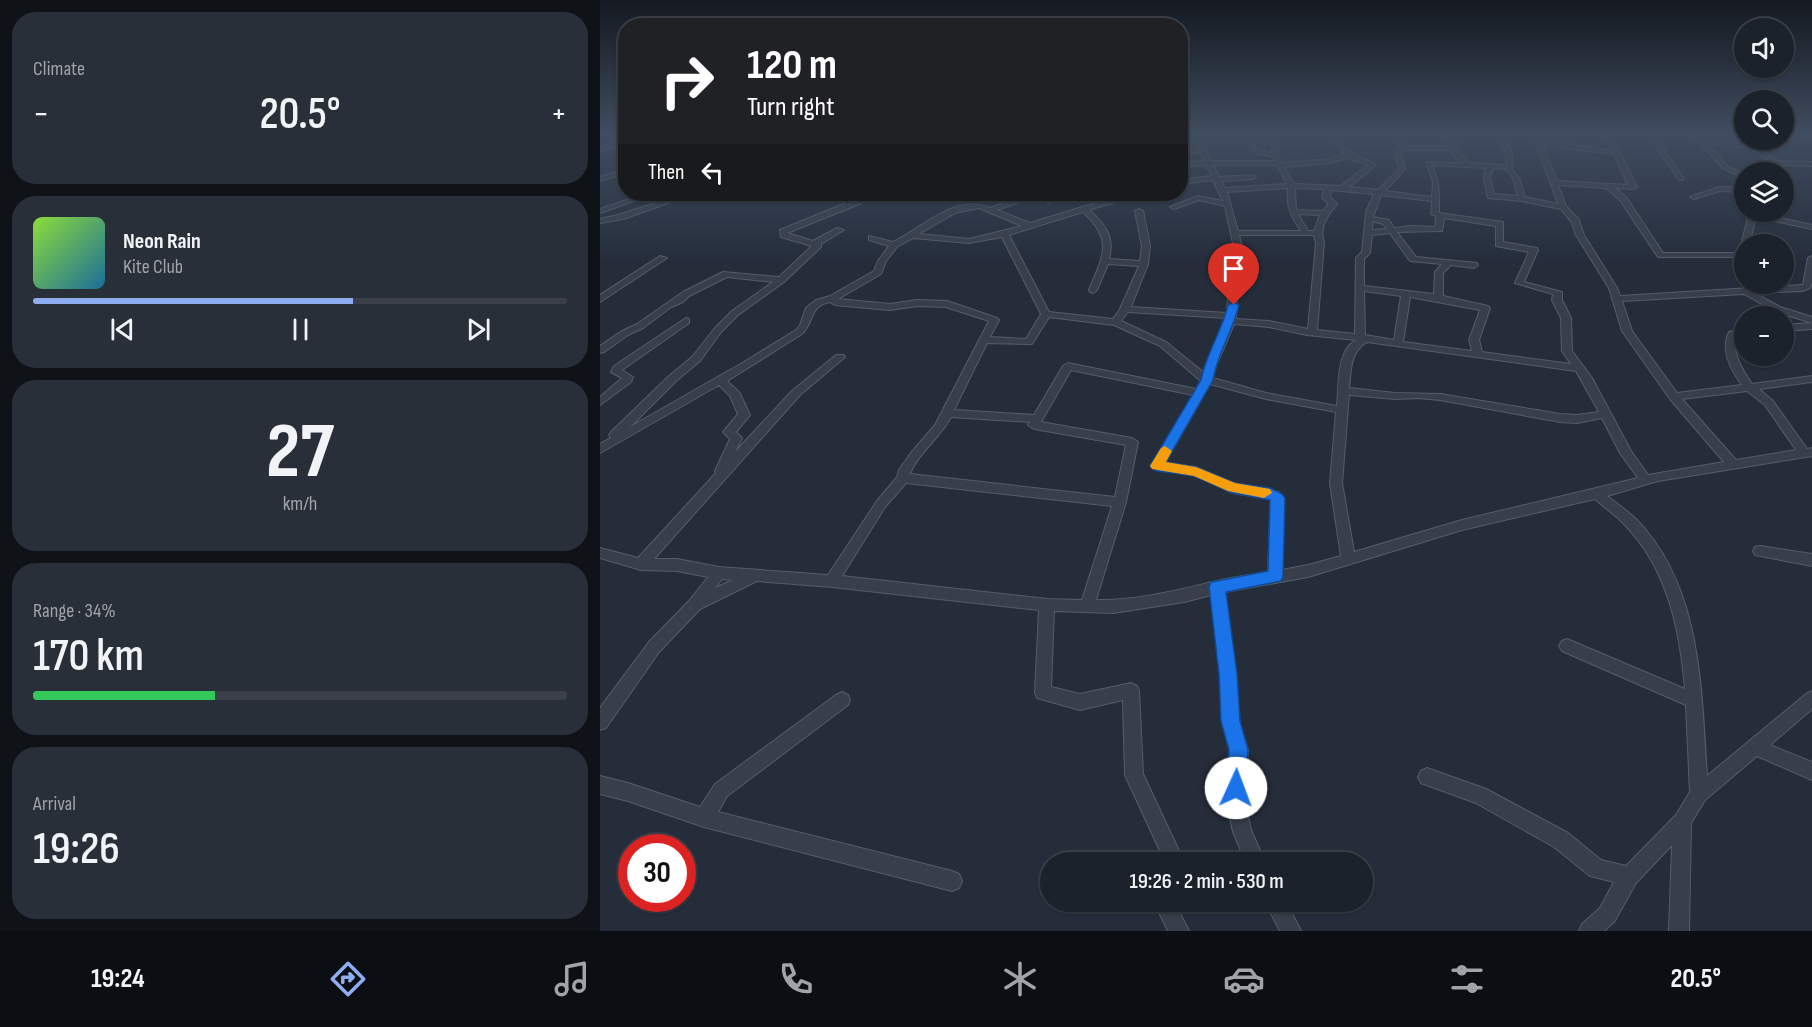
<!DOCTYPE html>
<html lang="en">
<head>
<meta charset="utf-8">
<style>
  :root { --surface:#1c222c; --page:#292f38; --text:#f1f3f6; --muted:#a0a4a9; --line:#3a3f48; --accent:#8eaef1 }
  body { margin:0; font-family:"Sofia Sans Condensed",sans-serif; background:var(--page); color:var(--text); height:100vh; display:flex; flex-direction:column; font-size:22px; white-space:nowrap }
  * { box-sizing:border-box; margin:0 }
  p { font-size:20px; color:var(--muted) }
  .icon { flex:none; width:33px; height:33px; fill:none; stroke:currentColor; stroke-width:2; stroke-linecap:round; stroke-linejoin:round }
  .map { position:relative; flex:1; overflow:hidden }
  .panel { display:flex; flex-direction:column; gap:12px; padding:12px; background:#0f1318; width:600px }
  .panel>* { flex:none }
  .banner { position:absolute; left:18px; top:18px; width:570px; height:183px; border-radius:24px; box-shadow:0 2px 4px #0004,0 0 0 2px var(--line); background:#202124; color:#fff; overflow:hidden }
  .buttons { position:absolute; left:1134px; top:18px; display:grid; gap:12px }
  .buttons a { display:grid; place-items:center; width:60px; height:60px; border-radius:50%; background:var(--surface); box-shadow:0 2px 4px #0004,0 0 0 2px var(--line); font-size:30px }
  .speed { position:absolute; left:18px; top:834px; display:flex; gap:12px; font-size:30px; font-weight:700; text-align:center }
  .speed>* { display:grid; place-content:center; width:78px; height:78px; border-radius:50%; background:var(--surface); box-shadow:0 2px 4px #0004,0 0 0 2px var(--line); line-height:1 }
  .speed .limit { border:9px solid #d22; background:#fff; color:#111 }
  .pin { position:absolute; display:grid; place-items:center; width:51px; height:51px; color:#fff; margin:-62px -26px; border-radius:50% 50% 50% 0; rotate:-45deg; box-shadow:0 0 6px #0007 }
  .pin .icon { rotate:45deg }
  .me { position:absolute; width:66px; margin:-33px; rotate:2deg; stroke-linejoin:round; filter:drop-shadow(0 0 4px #0008) }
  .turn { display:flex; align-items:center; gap:21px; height:126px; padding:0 30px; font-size:27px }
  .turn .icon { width:78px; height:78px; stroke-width:2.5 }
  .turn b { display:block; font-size:42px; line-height:51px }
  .then { display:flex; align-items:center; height:57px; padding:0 30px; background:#0003; gap:12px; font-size:22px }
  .big { font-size:45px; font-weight:600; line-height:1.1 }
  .panel .widget { flex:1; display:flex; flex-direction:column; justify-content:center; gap:9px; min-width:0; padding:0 21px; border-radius:24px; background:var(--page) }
  .panel .dial { align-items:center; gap:0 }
  .dial b { font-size:78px; line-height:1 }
  .song { display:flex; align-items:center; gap:18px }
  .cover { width:72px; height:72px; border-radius:9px; background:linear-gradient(135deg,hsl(90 70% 55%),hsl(200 70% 35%)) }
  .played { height:6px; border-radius:3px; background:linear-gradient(90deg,var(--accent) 60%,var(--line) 60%) }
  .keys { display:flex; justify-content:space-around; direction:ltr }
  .heat { display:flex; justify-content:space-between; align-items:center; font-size:33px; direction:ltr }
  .charge { height:9px; border-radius:4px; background:linear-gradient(90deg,#34c759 34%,var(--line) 0) }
  .trip { position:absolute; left:440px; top:852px; width:333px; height:60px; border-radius:30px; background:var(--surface); box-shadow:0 2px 4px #0004,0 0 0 2px var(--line); font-weight:600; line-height:60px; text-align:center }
  .dock { display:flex; height:96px; justify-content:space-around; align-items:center; background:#0b0e12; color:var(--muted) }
  .dock .icon { width:42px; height:42px }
  .dock .selected { color:var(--accent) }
  .dock b { font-size:27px; color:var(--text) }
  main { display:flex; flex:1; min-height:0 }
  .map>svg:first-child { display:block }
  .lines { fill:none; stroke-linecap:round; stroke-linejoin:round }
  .minor-casing { stroke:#565d69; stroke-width:2 }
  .minor { fill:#383f4b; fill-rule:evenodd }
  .route { fill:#1a73e8; stroke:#114b97; stroke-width:1.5 }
  .slow { fill:#f59e0b }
</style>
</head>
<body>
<main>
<section class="panel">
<div class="widget"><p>Climate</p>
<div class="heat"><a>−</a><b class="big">20.5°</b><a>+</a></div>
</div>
<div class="widget">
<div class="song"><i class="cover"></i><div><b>Neon Rain</b><p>Kite Club</p></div></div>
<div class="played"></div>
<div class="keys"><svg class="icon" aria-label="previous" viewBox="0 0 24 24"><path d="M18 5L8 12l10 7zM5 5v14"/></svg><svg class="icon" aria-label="pause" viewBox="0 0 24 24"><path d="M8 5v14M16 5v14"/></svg><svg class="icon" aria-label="next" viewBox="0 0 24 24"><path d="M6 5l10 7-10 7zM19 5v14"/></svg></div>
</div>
<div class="widget dial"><b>27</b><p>km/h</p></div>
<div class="widget"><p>Range · 34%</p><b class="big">170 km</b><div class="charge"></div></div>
<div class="widget"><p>Arrival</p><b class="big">19:26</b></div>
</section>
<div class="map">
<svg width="1212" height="931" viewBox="0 0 1212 931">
  <rect width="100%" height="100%" fill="#252d3b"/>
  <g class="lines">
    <defs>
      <path id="minor" d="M594 133H600L602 140 673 137V133H679L678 156 682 163 730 159 745 154 732 140 729 133H735C743 155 761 155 776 165L749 187 778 190 799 169 794 150 799 147 793 133H799L805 146H851L842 133H848L858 146 856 148 869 163 907 165 905 151 896 133H902C909 145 915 156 912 170L919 178 925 197 958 204 932 133H938L941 141 1012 150 1004 133H1010L1037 187 1033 189 1015 188 1026 197 1063 253H1139L1149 214 1153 212 1212 225V229L1156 217 1149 244H1144V257H1058L1020 200 1006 188 958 185 966 206 979 220 984 235 1017 288 1020 296 1201 285H1203L1208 258 1212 256V282L1210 288 1202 291 1155 293 1180 307 1212 317V323L1174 311 1144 294 1022 301 1032 331 1077 393 1142 385C1131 370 1120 350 1129 332L1144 329V335L1136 336C1131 352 1143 371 1152 384L1212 376V382L1159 389 1173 401 1207 449 1212 448V456L1058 481 1007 496C1017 503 1027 511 1036 519 1102 587 1101 688 1107 776L1206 694 1212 691V709L1170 745 1212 762V780L1157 756 1105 800 1091 823 1089 931H1069L1072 845 1036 883 1014 922 1004 931H979L982 924 1000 908 1014 882 990 876 954 847 876 803 821 783 818 777 821 771 827 768 886 789 968 833 1001 860 1026 866 1076 815 1090 792 1086 705 962 651 959 646 962 641 967 639 1085 689C1080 631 1068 570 1026 526 1017 516 1005 508 995 499L862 530 708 577 625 592 636 674 639 721 648 750 645 803 651 830 665 862H646L633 832 627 803 630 750 623 721 620 674 611 595 584 602 513 613 454 611 451 687 480 694 531 683 537 686 539 691 543 774 580 853 577 862H559L561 853 525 775 523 700 480 710 437 698 435 693 439 610 232 587 157 581 100 609 59 652 6 728 0 730V708L49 642 89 601 108 577 77 571 41 570 0 558V548L38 558 116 473 115 471 130 439 123 432 138 414 130 396 119 385 0 453V444L11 438 9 435 11 432 68 377 92 357 115 328 132 311 173 282 127 277 89 296 83 302 71 307 43 328 28 335 4 352 0 353V346L22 331 37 324 83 292 123 272 179 277 212 246 181 237 180 230 256 199 264 194H272L262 203 187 233 213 241 237 228 244 230 221 244V247L184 282 138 315 121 332 100 361 76 381 30 427 144 362 196 330 200 325 206 308 216 300 230 296 274 271 278 261 289 246 269 240V236L293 242C323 228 355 193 390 208L428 194H436V196L397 210 430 223 525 194H534V196L489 210C505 224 515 237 509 259L540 261 542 246 535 211 539 209 543 211 550 246 548 264 531 307 627 313 628 296 624 259 634 248 625 206 599 200 574 209 570 207 598 196 623 201 613 180 580 184V180L612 176 606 165 580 167V163L604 161 599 151 580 159V154L598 147 596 141 580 142V138L595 137ZM673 141 672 153 660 151 654 145 657 142ZM650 142 647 145 656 153 673 157 675 161H611L603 144ZM943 145 1014 154 1028 185 957 181ZM804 150H850L861 163 826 162 833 182 832 197 785 191 805 169 800 151ZM747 158 768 165 741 186 694 184 684 167 731 163ZM613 165H677L687 184 625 188 621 181 653 179 656 177 653 175 619 177ZM832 165 886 168 884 178 888 198 922 201 961 209 971 221 976 235 1009 288 1022 331 1070 399 1124 462 1048 475 1031 451 992 378 972 351 971 318 962 300V292L924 282 938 250 937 248 903 242V222L839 213C839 194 840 184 832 165ZM893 168 906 169 913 178 918 196 894 194 890 178ZM688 188C686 206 691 217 701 231H638L627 192ZM695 188 724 189 722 198 729 204 723 211 696 210ZM731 190 774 194 766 212 762 252 756 258 755 334 717 330 724 243C719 227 727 216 737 204L730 197ZM781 195 832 201 831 214 836 216 835 227 811 226 794 228 789 220 773 217ZM379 208 422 226 369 239 319 234 355 213ZM483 212C514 240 503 256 489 290L490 292 493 293 497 290 508 264 539 266 520 309 513 319 449 312 409 235ZM698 214 720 215 714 231H708ZM844 218 896 226V246L929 252 915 283 953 294 952 300 961 318 962 351 971 364 882 352 879 340 890 308 888 306 843 296V273L851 265 874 268 878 265 877 263 816 257 797 232 842 231ZM773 221 783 224 787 229 772 230ZM790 233 810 261 842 264 835 272 834 294 764 286V259L770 253 772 235ZM639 235H714L716 243 708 329 669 321 636 319 637 296 632 259 642 248ZM402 237 441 314 426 339 390 337 399 320 397 318 347 301 317 300 290 304 238 299 281 274 286 261 297 247 313 238 369 243ZM764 291 801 296 794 340 765 335ZM810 297 880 310 869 340 872 351 803 342ZM230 302 235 305 290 310 317 306 346 307 389 321 335 425 311 453 299 470 297 477 277 501 228 575 119 567 77 559H54L200 395 245 357 244 355H236L192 391 135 452 142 438 136 432 150 415 139 392 127 381 202 334C215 321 209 306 230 302ZM528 312 626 318 603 372 566 342 521 321ZM449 317 514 325 560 346 601 381 596 389 468 363 463 366 434 415 354 410 387 343 432 344ZM634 324 669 327 707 335 756 340C736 351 739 386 737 406L666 393 613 378 616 366ZM767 342 976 371 999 412 977 415 960 414 840 394 795 393 749 388C751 370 750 352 767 342ZM471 370 593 395 551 466 557 470 594 475 633 493 671 499 668 572C651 575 634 577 617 581 577 590 537 601 496 600L526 502 538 442 532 438 441 422ZM610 384 666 399 736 412 730 483 741 556 708 565 682 570 683 498 679 492 635 484 596 467 565 463ZM1147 391 1165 405 1196 450 1136 460 1082 399ZM749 395 795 399 818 398 840 400 960 422 977 423 1002 418 1020 453 1038 478 862 520 754 552 742 483ZM351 417 430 422 428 425 434 429 526 445 515 497 310 474C318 453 340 438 351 417ZM306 483 512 506 482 600 447 599 242 576 285 507ZM122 579 133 580 115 588Z
        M1047 133H1053L1084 179 1083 180H1079Z
        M1091 133H1097L1104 140 1145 143 1163 140H1179L1176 142 1152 144 1179 161 1212 162V166L1179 165 1162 172H1155L1173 163 1148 147 1108 144 1127 166 1144 174V178L1142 177 1123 168Z
        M1184 135H1203L1206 137 1203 139H1184Z
        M26 139V143L0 151V147Z
        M26 169V173L0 181V177Z
        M1119 187 1144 188V192L1120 191 1094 199 1090 197Z
        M44 194H53L0 213V209Z
        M84 194H94L23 219 0 223V219L18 215Z
        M440 194H448L455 201 448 203Z
        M60 256 67 258 0 302V295Z
        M86 318 89 319V323L22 370 33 377 31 382 0 405V397L22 378 11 372 14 366Z
        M1212 323V329L1184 331V325Z
        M1160 546 1212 554V566L1155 555 1153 551 1155 547Z
        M242 692 248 695 250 700 248 705 127 796 118 812 352 871 359 874 362 881 359 888 352 891 104 827 28 801 0 794V776L28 783 100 807 115 784 236 695Z
        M554 902H574L589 931H568Z
        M665 902H686L701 931H680Z"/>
    </defs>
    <use href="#minor" class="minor-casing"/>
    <use href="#minor" class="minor"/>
  </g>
  <linearGradient id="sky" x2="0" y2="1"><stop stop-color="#141920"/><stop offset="0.51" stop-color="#404c60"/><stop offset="1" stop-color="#404c60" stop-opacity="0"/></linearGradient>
  <rect width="1212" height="263" fill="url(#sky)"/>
  <path class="route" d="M634 302 639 305C633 331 617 354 613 380L566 462 596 467 635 483 670 488 682 494 685 498 683 576 681 581 626 592 637 674 640 721 648 750 646 788 643 795 636 798 629 795 626 788 629 750 621 721 619 674 609 587 611 582 617 581 668 571 670 500 633 493 594 476 557 471 550 466 601 380C606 354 622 331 628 305Z"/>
  <path class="slow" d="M565 446 572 451 566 462 596 467 635 483 670 489 672 493 664 498 628 491 594 476 552 469 550 466 561 448Z"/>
</svg>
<div class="buttons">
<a><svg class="icon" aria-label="sound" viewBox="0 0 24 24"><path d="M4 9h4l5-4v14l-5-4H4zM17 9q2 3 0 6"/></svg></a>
<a><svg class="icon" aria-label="search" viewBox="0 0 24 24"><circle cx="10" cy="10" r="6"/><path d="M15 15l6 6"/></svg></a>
<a><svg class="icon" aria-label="layers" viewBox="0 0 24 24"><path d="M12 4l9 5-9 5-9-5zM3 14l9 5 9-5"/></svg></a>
<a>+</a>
<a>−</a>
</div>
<div class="speed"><div class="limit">30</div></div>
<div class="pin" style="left:634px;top:305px;background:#d93025"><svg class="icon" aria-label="arrive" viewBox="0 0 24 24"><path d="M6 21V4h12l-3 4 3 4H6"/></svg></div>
<svg class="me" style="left:636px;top:788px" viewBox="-20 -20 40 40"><circle r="19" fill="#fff"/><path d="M0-13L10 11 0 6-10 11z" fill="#1a73e8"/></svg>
<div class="trip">19:26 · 2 min · 530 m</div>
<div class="banner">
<div class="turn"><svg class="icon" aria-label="right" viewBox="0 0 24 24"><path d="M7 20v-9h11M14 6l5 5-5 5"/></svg><div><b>120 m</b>Turn right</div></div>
<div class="then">Then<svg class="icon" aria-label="left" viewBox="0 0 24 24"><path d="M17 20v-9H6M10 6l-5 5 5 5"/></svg></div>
</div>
</div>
</main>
<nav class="dock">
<b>19:24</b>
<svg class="icon selected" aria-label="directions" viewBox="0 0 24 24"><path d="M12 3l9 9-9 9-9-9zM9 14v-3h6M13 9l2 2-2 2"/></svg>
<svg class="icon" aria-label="music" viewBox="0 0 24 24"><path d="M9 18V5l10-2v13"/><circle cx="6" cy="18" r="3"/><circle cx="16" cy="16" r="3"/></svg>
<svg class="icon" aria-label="phone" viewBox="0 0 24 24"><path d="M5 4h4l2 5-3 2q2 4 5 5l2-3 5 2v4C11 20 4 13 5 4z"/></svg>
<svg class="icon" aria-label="climate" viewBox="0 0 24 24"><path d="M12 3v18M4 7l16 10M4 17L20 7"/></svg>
<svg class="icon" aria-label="car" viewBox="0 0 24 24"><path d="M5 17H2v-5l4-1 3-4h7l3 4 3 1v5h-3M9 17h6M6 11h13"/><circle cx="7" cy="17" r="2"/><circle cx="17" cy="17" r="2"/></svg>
<svg class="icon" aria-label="filters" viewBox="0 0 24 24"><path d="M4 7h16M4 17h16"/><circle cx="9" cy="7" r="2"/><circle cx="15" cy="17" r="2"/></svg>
<b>20.5°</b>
</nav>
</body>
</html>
